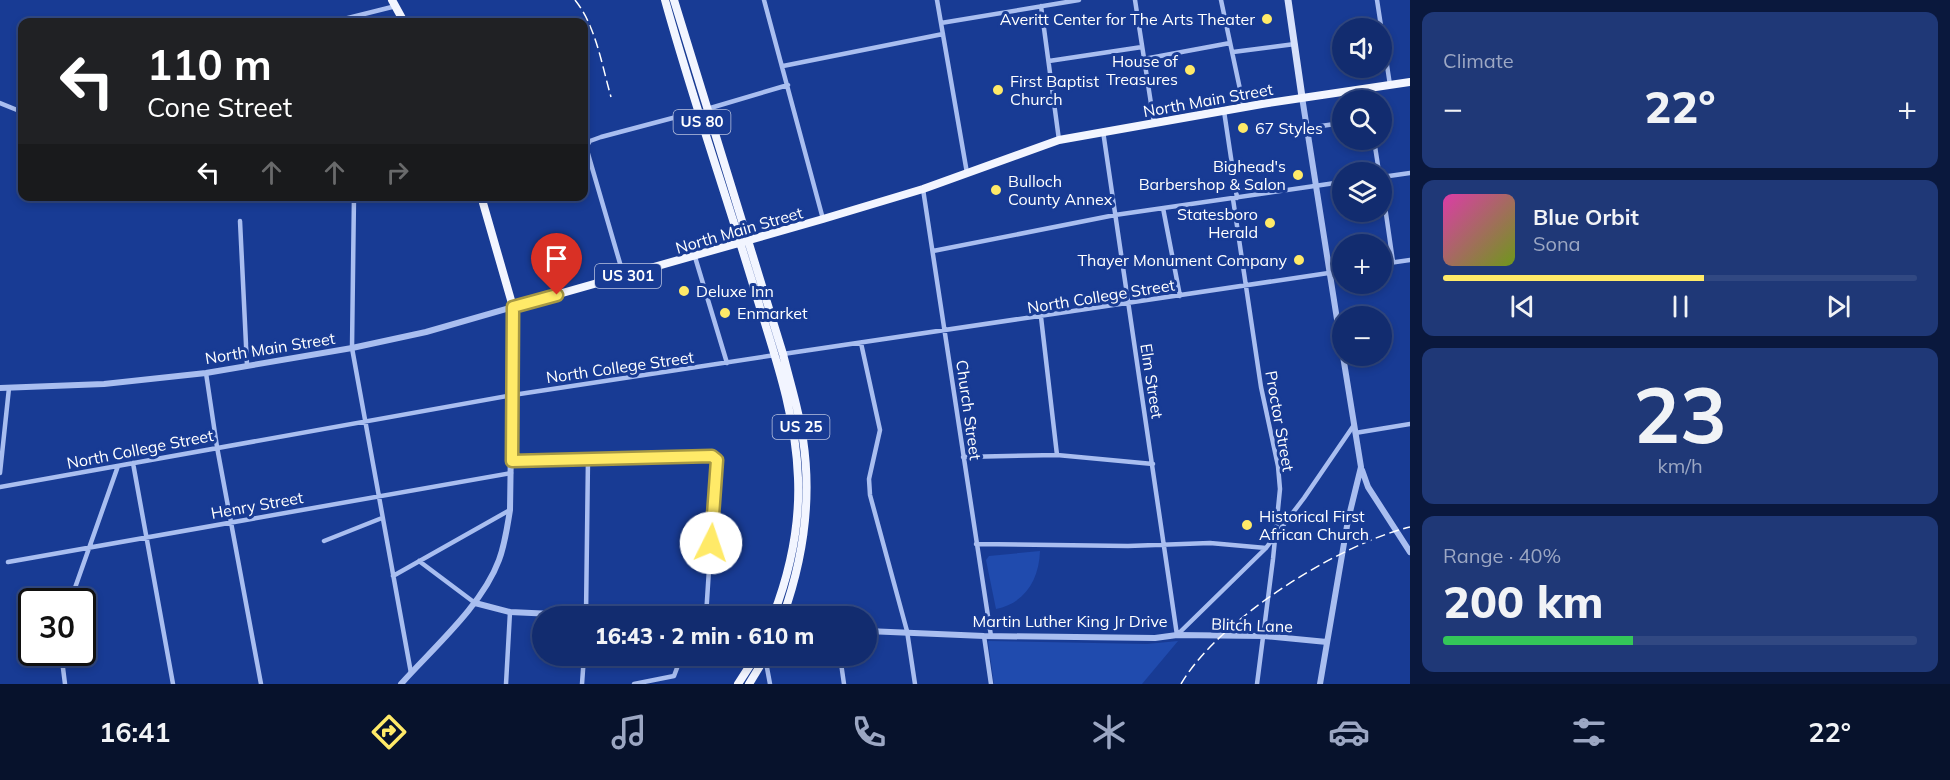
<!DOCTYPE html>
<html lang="en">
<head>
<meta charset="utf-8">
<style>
  :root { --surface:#122c6f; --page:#1f3877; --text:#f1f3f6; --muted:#9ca7c3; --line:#314882; --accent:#ffea68 }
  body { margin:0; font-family:Mulish,sans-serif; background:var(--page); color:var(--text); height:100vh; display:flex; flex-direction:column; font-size:22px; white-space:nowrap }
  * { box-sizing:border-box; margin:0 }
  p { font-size:20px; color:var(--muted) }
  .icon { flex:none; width:33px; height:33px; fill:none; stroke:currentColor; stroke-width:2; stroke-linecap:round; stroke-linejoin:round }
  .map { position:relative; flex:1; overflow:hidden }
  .panel { display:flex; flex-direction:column; gap:12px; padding:12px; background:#0a183d; width:540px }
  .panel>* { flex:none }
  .hud { position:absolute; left:18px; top:18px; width:570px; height:183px; border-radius:12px; box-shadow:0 3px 9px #0003,0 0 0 2px var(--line); background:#202124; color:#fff; overflow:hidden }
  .fabs { position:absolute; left:1332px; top:18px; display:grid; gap:12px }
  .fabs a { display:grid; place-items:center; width:60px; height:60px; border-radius:50%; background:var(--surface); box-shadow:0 3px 9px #0003,0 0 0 2px var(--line); font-size:30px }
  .speed { position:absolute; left:18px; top:588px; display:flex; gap:12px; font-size:30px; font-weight:700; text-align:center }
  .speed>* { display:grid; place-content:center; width:78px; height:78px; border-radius:50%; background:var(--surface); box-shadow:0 3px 9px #0003,0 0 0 2px var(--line); line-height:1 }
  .speed .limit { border:3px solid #111; border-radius:9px; background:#fff; color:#111 }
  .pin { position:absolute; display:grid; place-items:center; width:51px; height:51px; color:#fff; margin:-62px -26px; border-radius:50% 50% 50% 0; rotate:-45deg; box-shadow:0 0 6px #0007 }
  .pin .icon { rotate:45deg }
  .me { position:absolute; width:66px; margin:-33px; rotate:4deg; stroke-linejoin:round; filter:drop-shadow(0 0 4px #0008) }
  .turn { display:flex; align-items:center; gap:21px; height:126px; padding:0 30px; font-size:27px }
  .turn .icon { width:78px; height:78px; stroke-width:2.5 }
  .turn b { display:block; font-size:42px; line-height:51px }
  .lanes { display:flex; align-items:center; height:57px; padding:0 30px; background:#0003; justify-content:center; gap:30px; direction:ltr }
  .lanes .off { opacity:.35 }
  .big { font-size:45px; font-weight:800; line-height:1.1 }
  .panel .tile { flex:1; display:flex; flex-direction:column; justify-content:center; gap:9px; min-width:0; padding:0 21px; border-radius:12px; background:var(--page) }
  .panel .dial { align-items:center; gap:0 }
  .dial b { font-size:78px; line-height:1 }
  .song { display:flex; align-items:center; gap:18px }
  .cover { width:72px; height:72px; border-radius:9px; background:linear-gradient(135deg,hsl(320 70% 55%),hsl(80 70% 35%)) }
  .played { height:6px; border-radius:3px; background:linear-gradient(90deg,var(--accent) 55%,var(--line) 55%) }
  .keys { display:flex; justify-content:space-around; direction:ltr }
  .heat { display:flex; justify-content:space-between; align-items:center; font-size:33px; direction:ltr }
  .charge { height:9px; border-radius:4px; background:linear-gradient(90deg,#34c759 40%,var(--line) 0) }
  .trip { position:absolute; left:532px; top:606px; width:345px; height:60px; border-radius:30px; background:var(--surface); box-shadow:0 3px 9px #0003,0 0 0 2px var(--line); font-weight:800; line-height:60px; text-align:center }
  .dock { display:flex; height:96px; justify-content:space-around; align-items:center; background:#07122c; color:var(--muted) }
  .dock .icon { width:42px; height:42px }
  .dock .selected { color:var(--accent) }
  .dock b { font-size:27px; color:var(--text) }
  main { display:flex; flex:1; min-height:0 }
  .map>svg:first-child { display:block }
  .green { fill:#204bae }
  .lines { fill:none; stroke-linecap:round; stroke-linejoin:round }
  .minor { stroke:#a9bef0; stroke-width:4.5 }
  .tertiary { stroke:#a9bef0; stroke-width:6 }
  .secondary { stroke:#d7e1fb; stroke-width:7 }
  .primary { stroke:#f2f5ff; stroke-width:8 }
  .rail { stroke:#fff; stroke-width:1.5; stroke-dasharray:10 4.5; stroke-linecap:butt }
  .route-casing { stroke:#a69844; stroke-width:15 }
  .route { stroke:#ffea68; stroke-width:10 }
  .poi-dot { fill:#ffea68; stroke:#183b94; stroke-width:2 }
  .labels { text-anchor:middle; stroke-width:6; stroke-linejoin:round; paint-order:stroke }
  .shield { fill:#183b94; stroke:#bac4df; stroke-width:1.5 }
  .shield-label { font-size:15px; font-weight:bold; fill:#fff }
  .poi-label { font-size:16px; fill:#fff; stroke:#183b94; text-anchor:start }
  .street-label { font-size:16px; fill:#fff; stroke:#183b94 }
</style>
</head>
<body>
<main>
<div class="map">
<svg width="1410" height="684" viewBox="0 0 1410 684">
  <rect width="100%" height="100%" fill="#183b94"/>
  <path class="green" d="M1040 551C1039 580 1025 603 996 609L986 560 989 556Z
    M988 641 1147 644 1178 641 1142 684H994Z"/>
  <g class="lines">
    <path class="minor" d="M764 0 823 219
      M937 0 967 173
      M1135 0 1154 123
      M1221 0 1244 108
      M1377 0 1390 85
      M1041 6 1059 140
      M332 22 396 6
      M941 23 1079 0
      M1233 52 1295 44
      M1144 59 1230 43
      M1049 61 1142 47
      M783 66 943 34
      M1366 89 1368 100
      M0 103 22 112
      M707 109 788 85
      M1224 111 1237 198
      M1307 128 1342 123
      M1103 131 1177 635
      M1374 140 1379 172
      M1382 177 1410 173
      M1382 186 1393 262
      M923 189 991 636
      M354 196 352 348 411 673
      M1233 199 1261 387 1278 466 1280 489 1273 559 1257 684
      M1163 208 1180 296
      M240 221 247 365
      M933 251 1115 215 1342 182
      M695 257 727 363
      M1382 264 1410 260
      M624 277 586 147 590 141 601 137 699 111
      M1041 317 1057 455
      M861 343 880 430 869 479 870 495 907 631 915 684
      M783 354 1342 271
      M206 373 217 447 261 684
      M1355 433 1410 424
      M963 457 1057 455 1153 464
      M512 461 712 456 716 460 706 616
      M133 463 173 684
      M0 473 9 388
      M0 487 513 395 775 355
      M324 541 382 518
      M976 544 1128 546 1210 543 1266 548
      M419 561 475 603
      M8 562 511 473
      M393 576 510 510
      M70 602 118 466
      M586 616 588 458
      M1177 635 1266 548 1304 498 1354 425
      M984 636 991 684
      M61 652 65 684
      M840 656 844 684
      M765 657 770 684
      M506 684 510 612
      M582 684 584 656
      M634 684 674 676 677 668V656"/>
    <path class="tertiary" d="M1302 97 1342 351
      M0 388 104 384 206 373 352 348 426 332 513 307 510 510C507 528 505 544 499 560 482 606 433 648 401 684
      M1362 470 1368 487 1410 552
      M475 603 510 612 596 616
      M867 631 984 636 1155 638 1177 635 1264 636 1327 642
      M1320 684 1348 520 1361 467 1343 356"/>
    <path class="secondary" d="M1288 0 1302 97"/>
    <path class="primary" d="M392 0 404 22
      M665 0C693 101 728 200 758 301 776 359 796 417 798 478 800 526 790 572 773 616
      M674 0 783 354C790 383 799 410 803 439 812 499 803 560 783 616
      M481 196 513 307 823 219 923 189 1059 140 1262 104 1410 82
      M738 684 756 656
      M749 684 766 656"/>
    <path class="rail" d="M575 0C596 26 602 66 611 97
      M1181 684C1218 620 1339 544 1410 527"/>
  </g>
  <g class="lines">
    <defs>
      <path id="route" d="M557 295 513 307 512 461 712 456 717 460 711 543"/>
    </defs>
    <use href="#route" class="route-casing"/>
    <use href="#route" class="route"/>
  </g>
  <g class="poi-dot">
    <circle cx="1267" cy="19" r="6"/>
    <circle cx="1190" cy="70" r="6"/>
    <circle cx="998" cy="90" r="6"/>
    <circle cx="1243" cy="128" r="6"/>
    <circle cx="1298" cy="175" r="6"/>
    <circle cx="996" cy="190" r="6"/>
    <circle cx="1270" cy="223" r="6"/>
    <circle cx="1299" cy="260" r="6"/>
    <circle cx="684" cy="291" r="6"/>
    <circle cx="725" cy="313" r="6"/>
    <circle cx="1247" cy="525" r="6"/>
  </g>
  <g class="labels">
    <g class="shield">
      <rect x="673.5" y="110" width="57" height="24" rx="4.5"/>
      <rect x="595" y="264" width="66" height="24" rx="4.5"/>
      <rect x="772.5" y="415" width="57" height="24" rx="4.5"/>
    </g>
    <g class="shield-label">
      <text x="702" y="127">US 80</text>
      <text x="628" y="281">US 301</text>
      <text x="801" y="432">US 25</text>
    </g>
    <g class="poi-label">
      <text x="1255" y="25" text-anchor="end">Averitt Center for The Arts Theater</text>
      <text x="1178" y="67" text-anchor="end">House of<tspan x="1178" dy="18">Treasures</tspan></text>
      <text x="1010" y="87">First Baptist<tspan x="1010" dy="18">Church</tspan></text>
      <text x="1255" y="134">67 Styles</text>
      <text x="1286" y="172" text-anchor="end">Bighead's<tspan x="1286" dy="18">Barbershop &amp; Salon</tspan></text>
      <text x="1008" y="187">Bulloch<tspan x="1008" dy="18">County Annex</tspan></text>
      <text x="1258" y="220" text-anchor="end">Statesboro<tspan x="1258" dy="18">Herald</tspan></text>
      <text x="1287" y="266" text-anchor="end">Thayer Monument Company</text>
      <text x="696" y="297">Deluxe Inn</text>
      <text x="737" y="319">Enmarket</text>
      <text x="1259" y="522">Historical First<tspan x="1259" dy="18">African Church</tspan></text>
    </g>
    <g class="street-label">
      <text transform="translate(1208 100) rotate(-10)" y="6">North Main Street</text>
      <text transform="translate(739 230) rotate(-16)" y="6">North Main Street</text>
      <text transform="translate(1101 296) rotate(-9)" y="6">North College Street</text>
      <text transform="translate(270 348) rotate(-9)" y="6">North Main Street</text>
      <text transform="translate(620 367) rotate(-8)" y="6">North College Street</text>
      <text transform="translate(1152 381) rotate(81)" y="6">Elm Street</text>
      <text transform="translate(969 410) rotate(82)" y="6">Church Street</text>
      <text transform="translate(1280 421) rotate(80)" y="6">Proctor Street</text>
      <text transform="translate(140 449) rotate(-11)" y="6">North College Street</text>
      <text transform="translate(257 505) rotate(-10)" y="6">Henry Street</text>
      <text x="1070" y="627">Martin Luther King Jr Drive</text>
      <text transform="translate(1252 625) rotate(2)" y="6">Blitch Lane</text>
    </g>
  </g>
</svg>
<div class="fabs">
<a><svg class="icon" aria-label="sound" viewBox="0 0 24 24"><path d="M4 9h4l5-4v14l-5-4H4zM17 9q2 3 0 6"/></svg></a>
<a><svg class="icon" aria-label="search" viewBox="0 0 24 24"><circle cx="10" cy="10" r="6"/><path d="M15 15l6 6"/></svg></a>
<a><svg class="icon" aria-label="layers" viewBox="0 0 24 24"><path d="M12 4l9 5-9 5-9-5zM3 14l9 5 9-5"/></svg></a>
<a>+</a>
<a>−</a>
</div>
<div class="speed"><div class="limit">30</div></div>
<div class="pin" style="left:557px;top:295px;background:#d93025"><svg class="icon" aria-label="arrive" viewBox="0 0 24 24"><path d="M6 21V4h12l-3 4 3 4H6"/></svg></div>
<svg class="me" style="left:711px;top:543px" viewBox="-20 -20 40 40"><circle r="19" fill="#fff"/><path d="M0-13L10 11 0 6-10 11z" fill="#ffea68"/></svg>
<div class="trip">16:43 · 2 min · 610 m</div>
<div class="hud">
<div class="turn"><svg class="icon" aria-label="left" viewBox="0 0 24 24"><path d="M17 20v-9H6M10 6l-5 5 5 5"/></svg><div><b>110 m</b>Cone Street</div></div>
<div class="lanes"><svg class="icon" aria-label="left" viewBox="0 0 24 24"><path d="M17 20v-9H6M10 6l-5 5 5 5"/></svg><svg class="icon off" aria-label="ahead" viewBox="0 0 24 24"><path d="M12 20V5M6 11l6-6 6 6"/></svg><svg class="icon off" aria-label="ahead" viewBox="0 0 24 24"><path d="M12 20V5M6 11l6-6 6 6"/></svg><svg class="icon off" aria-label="right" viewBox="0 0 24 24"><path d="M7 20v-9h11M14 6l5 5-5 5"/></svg></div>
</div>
</div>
<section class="panel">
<div class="tile"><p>Climate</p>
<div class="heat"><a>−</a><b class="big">22°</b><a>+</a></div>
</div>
<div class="tile">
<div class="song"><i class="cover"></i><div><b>Blue Orbit</b><p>Sona</p></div></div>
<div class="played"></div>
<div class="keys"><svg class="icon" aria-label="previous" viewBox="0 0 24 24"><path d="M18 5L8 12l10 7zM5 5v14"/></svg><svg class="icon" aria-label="pause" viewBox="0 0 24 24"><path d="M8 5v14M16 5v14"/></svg><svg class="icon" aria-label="next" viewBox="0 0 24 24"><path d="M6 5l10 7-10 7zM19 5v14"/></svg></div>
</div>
<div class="tile dial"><b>23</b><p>km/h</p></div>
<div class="tile"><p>Range · 40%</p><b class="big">200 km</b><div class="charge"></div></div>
</section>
</main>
<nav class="dock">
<b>16:41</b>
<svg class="icon selected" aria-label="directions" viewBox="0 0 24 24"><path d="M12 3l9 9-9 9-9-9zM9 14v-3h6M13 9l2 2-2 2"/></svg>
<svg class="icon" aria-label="music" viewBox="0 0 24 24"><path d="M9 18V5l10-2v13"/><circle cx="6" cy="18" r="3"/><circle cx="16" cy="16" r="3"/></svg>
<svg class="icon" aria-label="phone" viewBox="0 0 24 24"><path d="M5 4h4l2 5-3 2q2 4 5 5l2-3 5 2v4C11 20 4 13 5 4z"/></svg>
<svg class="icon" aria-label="climate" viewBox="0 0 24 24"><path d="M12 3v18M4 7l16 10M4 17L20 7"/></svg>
<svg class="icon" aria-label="car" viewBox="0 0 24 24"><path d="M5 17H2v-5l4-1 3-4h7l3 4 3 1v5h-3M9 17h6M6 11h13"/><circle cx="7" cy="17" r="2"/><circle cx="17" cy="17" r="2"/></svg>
<svg class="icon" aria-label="filters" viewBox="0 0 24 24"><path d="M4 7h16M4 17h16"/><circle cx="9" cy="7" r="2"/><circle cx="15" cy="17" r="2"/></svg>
<b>22°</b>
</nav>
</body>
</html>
